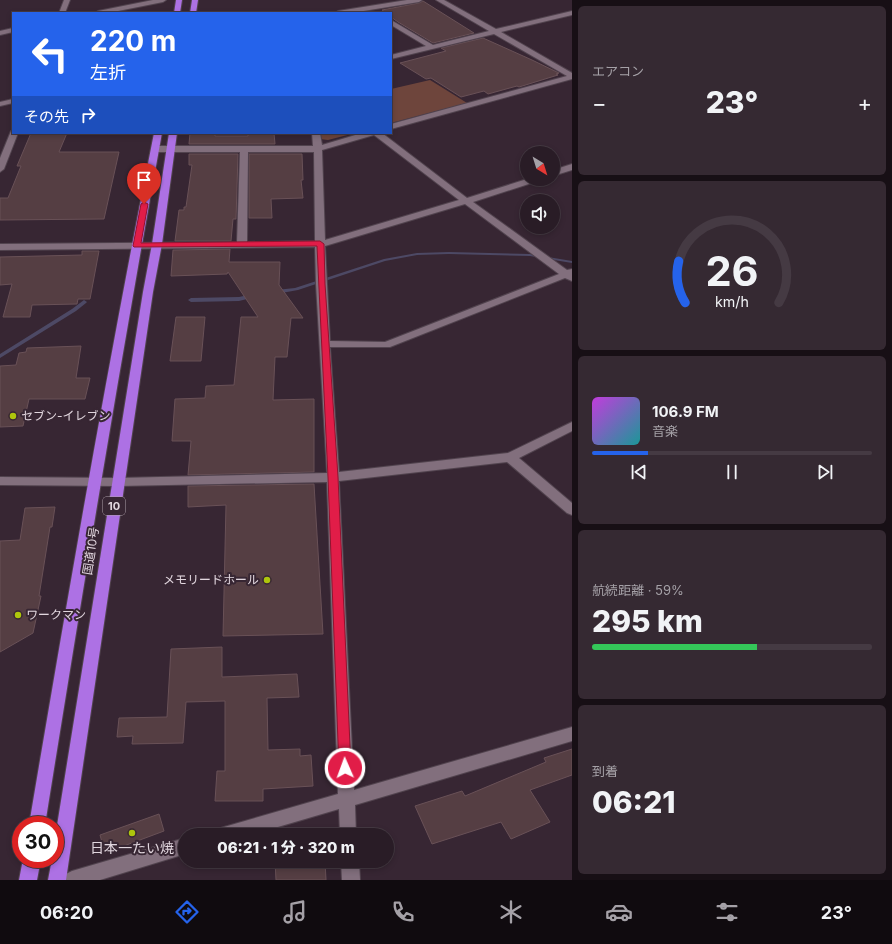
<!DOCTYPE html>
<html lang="ja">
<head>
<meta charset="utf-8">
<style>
  :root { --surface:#291c26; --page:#352932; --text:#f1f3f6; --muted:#a5a1a7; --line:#453a43; --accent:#2563eb }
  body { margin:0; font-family:Inter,"Noto Sans JP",sans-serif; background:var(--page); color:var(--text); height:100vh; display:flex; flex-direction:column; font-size:15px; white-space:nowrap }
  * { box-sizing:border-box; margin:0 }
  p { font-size:13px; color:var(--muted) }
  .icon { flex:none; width:22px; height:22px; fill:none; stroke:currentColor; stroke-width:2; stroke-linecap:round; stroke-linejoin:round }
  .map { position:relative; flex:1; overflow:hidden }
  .sheet { display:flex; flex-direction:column; gap:6px; padding:6px; background:#170f15; width:320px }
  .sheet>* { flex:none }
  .hud { position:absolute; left:12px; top:12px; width:380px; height:122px; border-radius:0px; box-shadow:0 2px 6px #0003,0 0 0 1px var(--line); background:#2563eb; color:#fff; overflow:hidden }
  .needle { width:26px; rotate:142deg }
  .controls { position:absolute; left:520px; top:146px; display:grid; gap:8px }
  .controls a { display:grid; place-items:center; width:40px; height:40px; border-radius:50%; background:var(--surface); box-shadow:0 2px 6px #0003,0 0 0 1px var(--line); font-size:20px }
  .speed { position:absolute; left:12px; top:816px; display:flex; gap:8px; font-size:20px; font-weight:700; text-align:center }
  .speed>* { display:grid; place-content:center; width:52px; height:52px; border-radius:50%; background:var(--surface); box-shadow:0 2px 6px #0003,0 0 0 1px var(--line); line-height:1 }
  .speed .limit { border:6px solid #d22; background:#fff; color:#111 }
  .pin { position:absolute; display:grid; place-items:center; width:34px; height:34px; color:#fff; margin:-41px -17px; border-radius:50% 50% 50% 0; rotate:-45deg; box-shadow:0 0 4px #0007 }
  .pin .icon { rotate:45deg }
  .me { position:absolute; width:44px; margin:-22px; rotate:358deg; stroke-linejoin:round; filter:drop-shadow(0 0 3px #0008) }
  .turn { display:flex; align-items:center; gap:14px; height:84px; padding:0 12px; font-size:18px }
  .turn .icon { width:52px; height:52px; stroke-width:2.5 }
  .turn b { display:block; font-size:28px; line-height:34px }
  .then { display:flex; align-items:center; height:38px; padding:0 12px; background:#0003; gap:8px; font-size:15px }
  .big { font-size:30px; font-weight:800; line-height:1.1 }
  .sheet .card { flex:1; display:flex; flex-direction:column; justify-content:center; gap:6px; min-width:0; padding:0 14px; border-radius:6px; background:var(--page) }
  .sheet .dial { align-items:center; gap:0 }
  .dial svg { height:104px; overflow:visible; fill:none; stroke:var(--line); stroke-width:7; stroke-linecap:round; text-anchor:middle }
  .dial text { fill:var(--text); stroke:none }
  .song { display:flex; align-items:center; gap:12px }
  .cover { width:48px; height:48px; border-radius:6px; background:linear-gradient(135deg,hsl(290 70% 55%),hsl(180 70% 35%)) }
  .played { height:4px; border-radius:2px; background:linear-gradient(90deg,var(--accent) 20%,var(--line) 20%) }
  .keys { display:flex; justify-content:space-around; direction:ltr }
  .heat { display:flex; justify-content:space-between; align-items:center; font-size:22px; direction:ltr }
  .charge { height:6px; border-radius:3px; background:linear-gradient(90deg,#34c759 59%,var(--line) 0) }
  .trip { position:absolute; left:178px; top:828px; width:216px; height:40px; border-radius:20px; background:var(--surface); box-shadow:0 2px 6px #0003,0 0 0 1px var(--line); font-weight:800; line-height:40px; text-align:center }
  .tab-bar { display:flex; height:64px; justify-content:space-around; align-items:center; background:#100b0f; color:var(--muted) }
  .tab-bar .icon { width:28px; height:28px }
  .tab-bar .active { color:var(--accent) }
  .tab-bar b { font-size:18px; color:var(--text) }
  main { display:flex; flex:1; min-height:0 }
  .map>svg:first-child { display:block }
  .green { fill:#6e453c }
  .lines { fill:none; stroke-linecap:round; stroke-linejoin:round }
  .stream { fill:#4d4965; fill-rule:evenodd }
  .building { fill:#553e43; stroke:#695157 }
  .street-casing { stroke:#51434e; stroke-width:2 }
  .secondary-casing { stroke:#51434e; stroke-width:2 }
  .highway-casing { stroke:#51434e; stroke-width:2 }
  .street { fill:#826f7d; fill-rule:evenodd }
  .secondary { fill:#826f7d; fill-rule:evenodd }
  .highway { fill:#ad71e4; fill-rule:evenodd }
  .route { fill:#e11d48; stroke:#92132f }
  .poi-dot { fill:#aec60c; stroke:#372633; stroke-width:1.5 }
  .labels { text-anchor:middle; stroke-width:4; stroke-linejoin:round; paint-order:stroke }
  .shield { fill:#372633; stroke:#aea1ab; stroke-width:1 }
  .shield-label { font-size:11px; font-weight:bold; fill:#e1d6de }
  .poi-label { font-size:12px; fill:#e1d6de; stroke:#372633; text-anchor:start }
  .street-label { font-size:12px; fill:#e1d6de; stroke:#372633 }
  .near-poi-label { font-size:14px; fill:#e1d6de; stroke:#372633 }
</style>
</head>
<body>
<main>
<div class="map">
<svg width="572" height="880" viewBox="0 0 572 880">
  <rect width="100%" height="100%" fill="#372633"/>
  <path class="green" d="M430 80 467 103 391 123V89Z
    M319 133H355L328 140 320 139Z"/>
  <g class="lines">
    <path class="stream" d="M449 252 530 254 572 261V263L530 256 449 254 417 255 385 261 298 290 276 294 273 292 276 290 295 288 384 259 417 253Z
      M253 294 255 295V297L239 301 191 302 188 300 191 298 239 297Z
      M84 300 87 302 86 303 76 311 0 358V354L72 309Z"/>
  </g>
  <path class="building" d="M423 1 474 33 433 43 398 22 391 17V13H386L382 10 419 3Z
    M483 38 532 60 559 73 556 74 558 75 519 87 517 86 488 94 484 91 461 97 431 78 426 79 400 63 446 51 441 48Z
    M31 133H67L59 152H119L104 219 0 220V198H8L21 166H17Z
    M190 133H215V136H248V133H274L275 144H189Z
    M189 154H238L236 219H233L231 241H175L179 210H184V207H186L192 165H189Z
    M249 154H302L303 180H301L303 198 271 199 272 218H249Z
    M230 249 229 262H280L279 285 303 318H291L287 357H275L273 400 314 399V472L188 475 191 441H172L175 399 205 398 206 386 234 385 241 317H258L228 272 227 274 171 276 173 250Z
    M82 251H99L90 299H78L77 304 32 305 30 317H3L12 284 0 285V257L82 255Z
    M176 317H205L201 361H170Z
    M81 346 76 378H90L85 399H29L23 426 0 427V366L16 365 19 353 26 352 27 348Z
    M314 484 323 634 223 636 226 505 188 507V486Z
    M55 507 52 527H50L39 596H41L33 633 0 652V541L20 540 25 508Z
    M222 647V677L297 674 299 697 267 698 268 750 300 749V756L311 755 313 786 263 789V801H215L217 771H225V701L186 702 183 743 132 744 133 736 117 737 119 718 167 717 171 649Z
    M572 749V775L530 790 550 822 511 839 501 822 432 844 415 806 462 791 465 796 546 762 544 758Z
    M159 814 164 831 105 853 100 835Z
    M275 861H325L326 880H276Z"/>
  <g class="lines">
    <defs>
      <path id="street" d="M64 0H70L65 13H59Z
        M407 0H422L419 2 351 13H335L338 11Z
        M436 0H444L496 29 572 11V15L501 32 572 73V79L391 129V124L567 76 494 34 391 59V55L426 46 391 25V20L433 45 489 31Z
        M13 99V103L0 106V102Z
        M11 131H13V133H18L4 169 0 172V158Z
        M312 133H320L322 145 362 133H382L467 198 527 179H539L538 181 473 202 567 270 572 269V281L565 278 390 347H330L339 472 508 453 572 422V431L519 458 572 503V515L567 513 507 462 339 481 354 790 572 727V741L355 805 356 835H340L339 809 251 835H216L218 829 224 827 338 794 327 482 118 486 0 485V477L118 478 327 473 316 284 315 247 0 250V244L237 242 240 152H155L151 149 155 146H313ZM374 135 459 200 325 240 322 150ZM248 152H314L315 241 247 242ZM465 204 559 274 385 342 330 341 325 246Z
        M572 164V170L553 176V170Z
        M185 838V854L100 880H63L66 874 72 871Z
        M341 861H359L360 880H342Z"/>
      <path id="secondary" d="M153 0H166L163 2 108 13H95L98 11Z
        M13 28V32L0 35V31Z"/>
      <path id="highway" d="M176 0H182L180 13H174Z
        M192 0H198L196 13H190Z
        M154 133H162C120 363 82 594 45 825H29C68 594 108 363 154 133Z
        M169 133H177L162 244 153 292 66 880H48L52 859H55V838L143 292 152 244Z
        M23 859H41L37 880H19Z"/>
    </defs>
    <use href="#street" class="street-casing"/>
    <use href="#secondary" class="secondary-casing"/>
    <use href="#highway" class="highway-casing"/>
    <use href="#street" class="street"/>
    <use href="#secondary" class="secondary"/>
    <use href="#highway" class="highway"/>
  </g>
  <path class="route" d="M144 202 148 204 141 243 320 241 324 244 325 284 338 477 351 768 349 772 345 774 340 772 339 768 328 477 317 246 134 247 133 246 141 204Z"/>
  <g class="poi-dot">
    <circle cx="13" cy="416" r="4"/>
    <circle cx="267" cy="580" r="4"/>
    <circle cx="18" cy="615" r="4"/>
    <circle cx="132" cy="833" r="4"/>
  </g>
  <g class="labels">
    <rect class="shield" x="103" y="497" width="22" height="18" rx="3"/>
    <g class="shield-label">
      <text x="114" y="510">10</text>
    </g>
    <g class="poi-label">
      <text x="21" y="420">セブン-イレブン</text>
      <text x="259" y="584" text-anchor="end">メモリードホール</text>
      <text x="26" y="619">ワークマン</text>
    </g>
    <g class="street-label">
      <text transform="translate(91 551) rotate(-81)" y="4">国道10号</text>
    </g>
    <g class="near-poi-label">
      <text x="132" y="853">日本一たい焼</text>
    </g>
  </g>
</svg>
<div class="controls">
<a><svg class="needle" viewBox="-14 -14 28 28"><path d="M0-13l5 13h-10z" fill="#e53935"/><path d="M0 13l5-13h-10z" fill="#a5a1a7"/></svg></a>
<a><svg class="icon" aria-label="sound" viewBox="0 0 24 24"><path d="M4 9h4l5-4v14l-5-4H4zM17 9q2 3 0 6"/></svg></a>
</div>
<div class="speed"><div class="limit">30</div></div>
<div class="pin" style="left:144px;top:204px;background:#d93025"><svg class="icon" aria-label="arrive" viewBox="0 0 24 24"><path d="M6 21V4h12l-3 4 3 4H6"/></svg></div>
<svg class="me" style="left:345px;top:768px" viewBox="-20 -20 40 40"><circle r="17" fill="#e11d48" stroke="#fff" stroke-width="3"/><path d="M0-11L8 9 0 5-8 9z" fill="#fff"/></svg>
<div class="trip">06:21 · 1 分 · 320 m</div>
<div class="hud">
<div class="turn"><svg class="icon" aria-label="left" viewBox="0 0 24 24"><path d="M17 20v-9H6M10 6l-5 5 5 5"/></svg><div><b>220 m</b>左折</div></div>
<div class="then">その先<svg class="icon" aria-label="right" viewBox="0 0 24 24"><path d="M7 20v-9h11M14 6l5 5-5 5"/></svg></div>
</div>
</div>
<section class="sheet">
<div class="card"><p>エアコン</p>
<div class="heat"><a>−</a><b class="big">23°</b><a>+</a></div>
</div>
<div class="card dial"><svg viewBox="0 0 100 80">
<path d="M14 69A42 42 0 1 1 86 69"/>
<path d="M14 69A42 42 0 0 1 9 37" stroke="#2563eb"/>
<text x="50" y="56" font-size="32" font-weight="700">26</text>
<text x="50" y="72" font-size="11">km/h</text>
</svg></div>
<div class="card">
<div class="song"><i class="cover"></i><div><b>106.9 FM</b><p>音楽</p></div></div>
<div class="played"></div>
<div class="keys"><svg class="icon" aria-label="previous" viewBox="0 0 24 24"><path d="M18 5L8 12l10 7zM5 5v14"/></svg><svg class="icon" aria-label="pause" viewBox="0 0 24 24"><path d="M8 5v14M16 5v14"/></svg><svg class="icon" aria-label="next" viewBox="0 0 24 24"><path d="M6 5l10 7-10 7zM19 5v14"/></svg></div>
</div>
<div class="card"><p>航続距離 · 59%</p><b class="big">295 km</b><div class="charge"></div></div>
<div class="card"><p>到着</p><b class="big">06:21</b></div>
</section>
</main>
<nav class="tab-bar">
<b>06:20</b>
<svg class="icon active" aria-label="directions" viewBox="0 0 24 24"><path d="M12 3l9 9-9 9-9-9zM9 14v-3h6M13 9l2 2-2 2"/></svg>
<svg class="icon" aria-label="music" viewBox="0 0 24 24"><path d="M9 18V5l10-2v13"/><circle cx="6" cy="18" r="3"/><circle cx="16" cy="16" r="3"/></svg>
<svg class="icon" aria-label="phone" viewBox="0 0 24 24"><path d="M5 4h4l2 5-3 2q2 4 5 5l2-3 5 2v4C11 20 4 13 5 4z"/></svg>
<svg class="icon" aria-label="climate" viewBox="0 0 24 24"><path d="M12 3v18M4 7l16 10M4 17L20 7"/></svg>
<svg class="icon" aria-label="car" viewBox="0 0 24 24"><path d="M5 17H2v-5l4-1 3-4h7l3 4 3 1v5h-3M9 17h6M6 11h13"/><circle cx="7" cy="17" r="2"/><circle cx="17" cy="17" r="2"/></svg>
<svg class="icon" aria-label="filters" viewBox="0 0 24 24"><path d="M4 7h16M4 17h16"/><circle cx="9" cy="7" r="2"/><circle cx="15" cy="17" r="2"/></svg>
<b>23°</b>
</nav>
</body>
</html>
